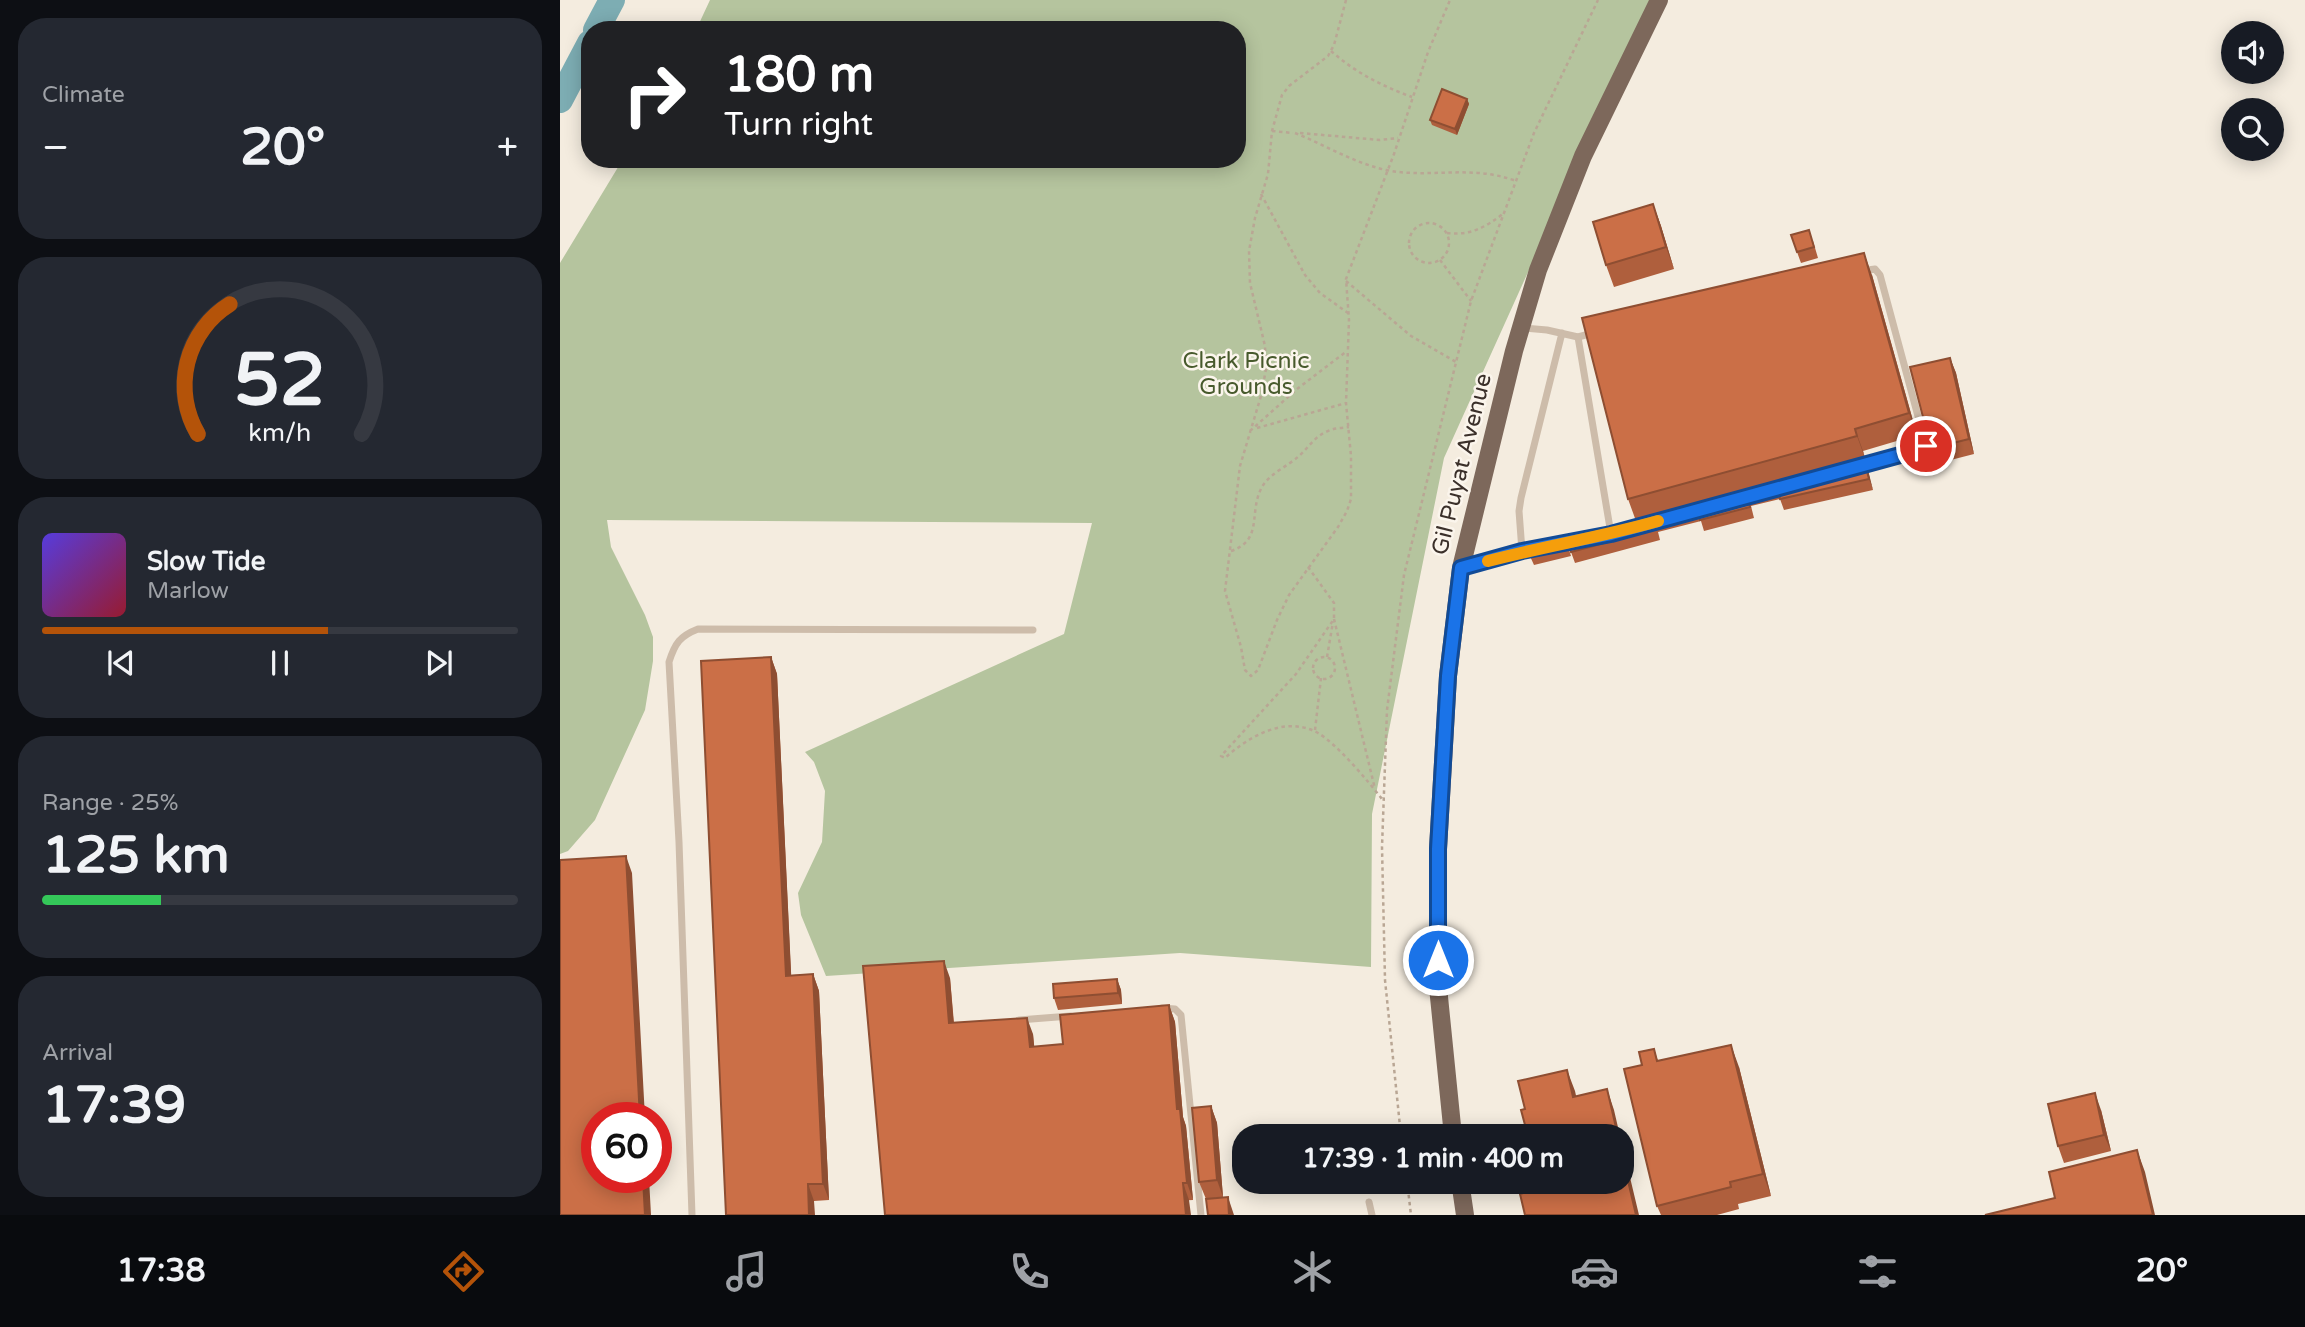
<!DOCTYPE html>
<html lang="en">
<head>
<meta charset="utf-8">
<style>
  :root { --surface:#171b24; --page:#242831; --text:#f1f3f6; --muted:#9ea1a6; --line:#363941; --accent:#b45309 }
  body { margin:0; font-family:"Varela Round",sans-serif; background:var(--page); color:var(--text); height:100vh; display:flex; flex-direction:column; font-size:26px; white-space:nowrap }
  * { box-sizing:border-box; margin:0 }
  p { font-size:23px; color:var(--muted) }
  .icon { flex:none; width:38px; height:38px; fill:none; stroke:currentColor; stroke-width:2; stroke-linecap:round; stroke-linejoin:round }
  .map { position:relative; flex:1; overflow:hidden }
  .drawer { display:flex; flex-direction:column; gap:18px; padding:18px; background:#0d0f14; width:560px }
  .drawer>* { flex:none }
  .banner { position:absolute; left:21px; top:21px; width:665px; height:147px; border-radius:28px; box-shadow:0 4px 18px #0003; background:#202124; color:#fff; overflow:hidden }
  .tools { position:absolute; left:1661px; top:21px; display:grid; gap:14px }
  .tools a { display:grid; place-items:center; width:63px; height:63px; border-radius:50%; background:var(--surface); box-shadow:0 4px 18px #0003; font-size:35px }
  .speed { position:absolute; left:21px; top:1102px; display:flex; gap:14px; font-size:35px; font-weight:700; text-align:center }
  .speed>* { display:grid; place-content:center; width:91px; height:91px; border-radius:50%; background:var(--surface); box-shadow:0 4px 18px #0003; line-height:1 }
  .speed .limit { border:10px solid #d22; background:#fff; color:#111 }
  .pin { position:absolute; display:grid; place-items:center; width:60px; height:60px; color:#fff; margin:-30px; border:4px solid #fff; border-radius:50%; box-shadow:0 2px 7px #0007 }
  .me { position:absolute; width:77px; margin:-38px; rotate:0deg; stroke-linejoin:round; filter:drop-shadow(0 0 5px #0008) }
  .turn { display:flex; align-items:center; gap:24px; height:147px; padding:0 28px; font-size:32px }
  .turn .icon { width:91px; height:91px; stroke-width:2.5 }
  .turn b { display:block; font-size:49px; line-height:60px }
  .big { font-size:52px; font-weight:700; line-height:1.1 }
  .drawer .card { flex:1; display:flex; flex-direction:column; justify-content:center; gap:10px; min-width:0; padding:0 24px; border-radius:28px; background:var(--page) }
  .drawer .dial { align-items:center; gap:0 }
  .dial svg { height:182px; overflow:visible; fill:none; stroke:var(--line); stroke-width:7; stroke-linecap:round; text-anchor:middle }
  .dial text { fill:var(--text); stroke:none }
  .song { display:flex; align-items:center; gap:21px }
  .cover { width:84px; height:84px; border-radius:10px; background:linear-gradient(135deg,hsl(250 70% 55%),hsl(350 70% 35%)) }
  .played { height:7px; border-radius:4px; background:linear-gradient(90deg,var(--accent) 60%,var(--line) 60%) }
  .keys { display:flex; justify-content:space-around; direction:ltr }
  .heat { display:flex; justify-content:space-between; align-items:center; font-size:38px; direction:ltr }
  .charge { height:10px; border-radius:5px; background:linear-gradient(90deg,#34c759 25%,var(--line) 0) }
  .trip { position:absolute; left:672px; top:1124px; width:402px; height:70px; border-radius:28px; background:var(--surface); box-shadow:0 4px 18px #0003; font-weight:700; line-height:70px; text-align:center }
  .tabs { display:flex; height:112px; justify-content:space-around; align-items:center; background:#090b0e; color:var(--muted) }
  .tabs .icon { width:49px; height:49px }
  .tabs .selected { color:var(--accent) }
  .tabs b { font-size:32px; color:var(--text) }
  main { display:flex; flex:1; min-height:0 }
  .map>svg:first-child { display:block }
  .green { fill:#b5c49e }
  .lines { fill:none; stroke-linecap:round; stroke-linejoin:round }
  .river { stroke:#7dadb3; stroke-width:26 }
  .path { stroke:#b9a694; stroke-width:2.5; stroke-dasharray:3.5 3.5; stroke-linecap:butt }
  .lane { stroke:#cdbcaa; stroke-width:7 }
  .primary { stroke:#7d685b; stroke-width:18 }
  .wall { fill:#af5f3d }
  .shaded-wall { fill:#8e4e32 }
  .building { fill:#cb6f47; stroke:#8e4e32; stroke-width:2 }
  .route-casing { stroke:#114b97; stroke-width:18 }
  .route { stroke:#1a73e8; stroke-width:12 }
  .slow { stroke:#f59e0b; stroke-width:12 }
  .labels { text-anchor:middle; stroke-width:5; stroke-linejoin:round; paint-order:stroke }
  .park-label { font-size:23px; fill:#475a2c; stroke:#fbf5ec }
  .street-label { font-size:23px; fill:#3b302a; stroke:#fbf5ec }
</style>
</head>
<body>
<main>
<section class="drawer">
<div class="card"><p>Climate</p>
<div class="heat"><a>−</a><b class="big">20°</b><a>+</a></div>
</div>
<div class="card dial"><svg viewBox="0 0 100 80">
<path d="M14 69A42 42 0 1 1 86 69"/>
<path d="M14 69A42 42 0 0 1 28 12" stroke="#b45309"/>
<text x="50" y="56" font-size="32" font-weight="700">52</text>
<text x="50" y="72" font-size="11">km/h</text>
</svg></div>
<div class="card">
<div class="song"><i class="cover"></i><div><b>Slow Tide</b><p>Marlow</p></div></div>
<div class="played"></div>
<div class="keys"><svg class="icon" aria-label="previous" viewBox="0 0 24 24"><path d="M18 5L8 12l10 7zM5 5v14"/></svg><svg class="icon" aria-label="pause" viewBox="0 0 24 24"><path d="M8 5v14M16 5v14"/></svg><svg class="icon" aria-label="next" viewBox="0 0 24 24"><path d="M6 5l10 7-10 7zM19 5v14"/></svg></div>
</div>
<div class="card"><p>Range · 25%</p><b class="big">125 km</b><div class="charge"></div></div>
<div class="card"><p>Arrival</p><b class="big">17:39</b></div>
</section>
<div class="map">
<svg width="1745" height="1215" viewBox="0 0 1745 1215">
  <rect width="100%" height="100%" fill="#f4ecdf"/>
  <path class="green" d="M150 0H1091L884 458 812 814 811 967 620 953 266 976 241 915 238 893 262 842 265 791 254 762 245 752 504 634 532 523 47 520 51 547 85 615 93 637V661L85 710 35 820 8 851 0 854V263L63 159H677V30H136Z"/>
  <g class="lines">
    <path class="river" d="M36 30 52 0
      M0 100 30 43"/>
    <path class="path" d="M786 0 774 45 768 56 729 86 722 95 712 131 708 174 695 218 689 251 690 283 705 346 706 369 701 396 680 466 665 591 681 647 685 670 691 676 698 670 717 620 729 595 778 527 787 511 791 499V456L786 403 789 320 786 279 834 154 868 52 890 0
      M771 51C796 73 822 86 852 97
      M712 131 733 133
      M735 133C765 145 794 163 826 170 871 179 910 164 956 181
      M740 133 820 140 838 138
      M701 194 745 275 760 293 788 313
      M849 243a20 20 0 1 1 40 0a20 20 0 1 1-40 0Z
      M887 233C910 236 926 227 944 213
      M880 260 911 301
      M786 281 851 336 896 362
      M697 428 786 403
      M690 431 737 389 787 351
      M671 551C704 540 688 512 702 487 709 474 728 466 739 456 749 447 755 436 768 431 774 428 782 428 789 427
      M748 567 774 603V619L736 674 661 756 665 758C689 736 726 715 758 733 777 744 808 781 822 799
      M774 619 815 789
      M767 657 773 622
      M753 668a11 11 0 1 1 22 0a11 11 0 1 1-22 0Z
      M755 730 761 678
      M841 1136 825 980 822 847 827 710 844 575 911 301 974 133 1038 0
      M847 1181 851 1215"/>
    <path class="lane" d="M963 328 987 330 1018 337
      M1033 333 1018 337 1051 534 1048 535
      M1298 466 1362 449 1366 446 1320 275 1315 269 1300 271
      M962 551 959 511 961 498 1002 333
      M901 568 978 548
      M602 1008 615 1009 621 1015 641 1215
      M459 1020 510 1016
      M809 1202 812 1215
      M132 1215 119 842 109 662C115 643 120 636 138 629L473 630"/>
    <path class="primary" d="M893 1136 878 987V849L888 676 901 568 954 351 978 270 1023 156 1099 0
      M900 1181 905 1215"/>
  </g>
  <path class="wall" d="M907 99 909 104 897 135 872 125 870 120Z
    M1093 204 1101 226 1114 269 1054 287 1046 265Z
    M1253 241 1258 258 1241 263 1237 252Z
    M1312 275 1357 435 1303 451 1305 458 1076 521 1068 499Z
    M1390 358 1396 373 1414 454 1379 463 1363 417Z
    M1304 459 1313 490 1224 510 1220 499 1191 506 1194 518 1144 531 1141 521 1098 532 1100 540 1015 563 1011 552 1048 529Z
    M1005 537 1011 556 974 565 969 554Z
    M211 657 217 674 231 975 253 974 259 991 269 1200 254 1201 166 1215Z
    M390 978 394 1023 473 1034 474 1047 503 1044 609 1005 615 1022 623 1117 626 1126 633 1200 325 1215Z
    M557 979 561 990 562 1004 498 1010 494 998Z
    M1094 1049 1098 1061 1179 1067 1211 1196 1178 1204 1179 1209 1157 1215H1101L1097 1206 1082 1065Z
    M651 1106 657 1123 663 1197 646 1199 639 1182Z
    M1541 1110 1551 1151 1504 1163 1498 1146Z"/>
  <path class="shaded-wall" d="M907 99 909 104 897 135 895 129Z
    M1093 204 1101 226 1114 269 1106 247Z
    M1304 253 1312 275 1357 435 1349 413Z
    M1390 358 1396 373 1414 454 1409 439Z
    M1295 429 1303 451 1305 458 1297 436Z
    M1304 459 1308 470 1313 490 1309 479Z
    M211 657 217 674 232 992 226 976Z
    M66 856 72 873 85 1118H80Z
    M384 961 390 978 395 1040 389 1023Z
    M253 974 259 991 269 1200 263 1184Z
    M557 979 561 990 562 1004 558 993Z
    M609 1005 615 1022 623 1117 626 1126 633 1200 627 1183 617 1109Z
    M467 1018 473 1034 476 1064 470 1047Z
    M1171 1045 1179 1067 1211 1196 1203 1174Z
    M1007 1070 1015 1091 1021 1118 1013 1097Z
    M1047 1089 1054 1110 1060 1136H1058Z
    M1535 1093 1541 1110 1551 1151 1544 1135Z
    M651 1106 657 1123 663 1197 657 1180Z
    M1062 1144 1079 1215H1076L1062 1155Z
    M1577 1150 1585 1172 1595 1215H1593Z
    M83 1178H89L91 1215H85Z
    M623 1183 629 1200 631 1215H626Z
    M248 1184 254 1201 255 1215H249Z
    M668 1197 674 1215H669Z"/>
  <path class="building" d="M882 89 907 99 895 129 870 120Z
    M1093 204 1106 247 1046 265 1033 222Z
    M1249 230 1254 247 1237 252 1231 235Z
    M1304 253 1349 413 1295 429 1297 436 1068 499 1022 318Z
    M1390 358 1409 439 1373 448 1365 417H1363L1350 367Z
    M1304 459 1309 479 1220 499 1217 487 1186 495 1190 507 1140 520 1138 510 1094 521 1096 529 1011 552 1007 537 1048 529Z
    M1005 537 1007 544 969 554 967 544Z
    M211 657 226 976 253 974 263 1184H248L249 1215H166L141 661Z
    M66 856 80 1118H37V1178H83L85 1215H0V860Z
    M384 961 389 1023 467 1018 470 1047 503 1044 500 1015 609 1005 617 1109H620L627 1183H623L626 1215H325L303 966Z
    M557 979 558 993 494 998 493 984Z
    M1171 1045 1203 1174 1170 1182 1171 1187 1097 1206 1064 1069 1082 1065 1079 1052 1094 1049 1097 1061Z
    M1007 1070 1013 1097 1047 1089 1058 1136H968L961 1110 965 1109 958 1081Z
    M1535 1093 1544 1135 1498 1146 1488 1104Z
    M651 1106 657 1180 639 1182 632 1108Z
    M1577 1150 1593 1215H1425L1495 1198 1489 1172Z
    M1062 1155 1076 1215H965L960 1194 981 1188 979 1181H1062Z
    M668 1197 669 1215H648L646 1199Z"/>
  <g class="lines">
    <defs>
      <path id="route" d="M878 960V849L888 676 901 568 962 551 1051 534 1362 449 1366 446"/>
    </defs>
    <use href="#route" class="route-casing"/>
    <use href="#route" class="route"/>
    <path class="slow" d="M928 561C985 546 1042 537 1098 521"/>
  </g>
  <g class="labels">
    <g class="park-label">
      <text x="686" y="368">Clark Picnic<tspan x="686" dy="26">Grounds</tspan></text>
    </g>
    <g class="street-label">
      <text transform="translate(901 464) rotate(-76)" y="8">Gil Puyat Avenue</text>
    </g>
  </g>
</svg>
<div class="tools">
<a><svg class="icon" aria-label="sound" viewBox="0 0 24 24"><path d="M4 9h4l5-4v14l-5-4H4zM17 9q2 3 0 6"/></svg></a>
<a><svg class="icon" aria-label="search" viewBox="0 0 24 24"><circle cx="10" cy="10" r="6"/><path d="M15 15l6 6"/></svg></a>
</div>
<div class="speed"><div class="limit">60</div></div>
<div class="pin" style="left:1366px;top:446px;background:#d93025"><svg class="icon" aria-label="arrive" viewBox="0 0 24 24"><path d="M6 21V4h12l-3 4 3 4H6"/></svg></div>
<svg class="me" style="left:878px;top:960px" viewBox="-20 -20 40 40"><circle r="17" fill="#1a73e8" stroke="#fff" stroke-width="3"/><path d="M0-11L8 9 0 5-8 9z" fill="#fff"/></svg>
<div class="trip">17:39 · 1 min · 400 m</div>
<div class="banner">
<div class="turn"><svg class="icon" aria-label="right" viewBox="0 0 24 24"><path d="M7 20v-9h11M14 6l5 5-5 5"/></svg><div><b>180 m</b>Turn right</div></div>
</div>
</div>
</main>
<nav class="tabs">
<b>17:38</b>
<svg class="icon selected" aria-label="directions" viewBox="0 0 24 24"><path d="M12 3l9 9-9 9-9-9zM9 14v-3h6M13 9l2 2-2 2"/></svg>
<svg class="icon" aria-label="music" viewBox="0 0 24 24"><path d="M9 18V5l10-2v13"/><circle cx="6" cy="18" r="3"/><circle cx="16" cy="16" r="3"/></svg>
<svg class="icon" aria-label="phone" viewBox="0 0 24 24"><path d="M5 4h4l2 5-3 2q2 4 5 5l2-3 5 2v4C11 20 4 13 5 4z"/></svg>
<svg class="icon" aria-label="climate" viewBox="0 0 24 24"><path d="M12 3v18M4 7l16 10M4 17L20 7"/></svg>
<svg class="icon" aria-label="car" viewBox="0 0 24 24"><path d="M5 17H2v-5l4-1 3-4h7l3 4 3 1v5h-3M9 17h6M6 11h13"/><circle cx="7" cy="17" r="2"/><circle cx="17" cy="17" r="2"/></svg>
<svg class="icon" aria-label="filters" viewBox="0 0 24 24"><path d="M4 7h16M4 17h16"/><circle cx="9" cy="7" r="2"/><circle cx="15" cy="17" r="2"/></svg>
<b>20°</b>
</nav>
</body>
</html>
